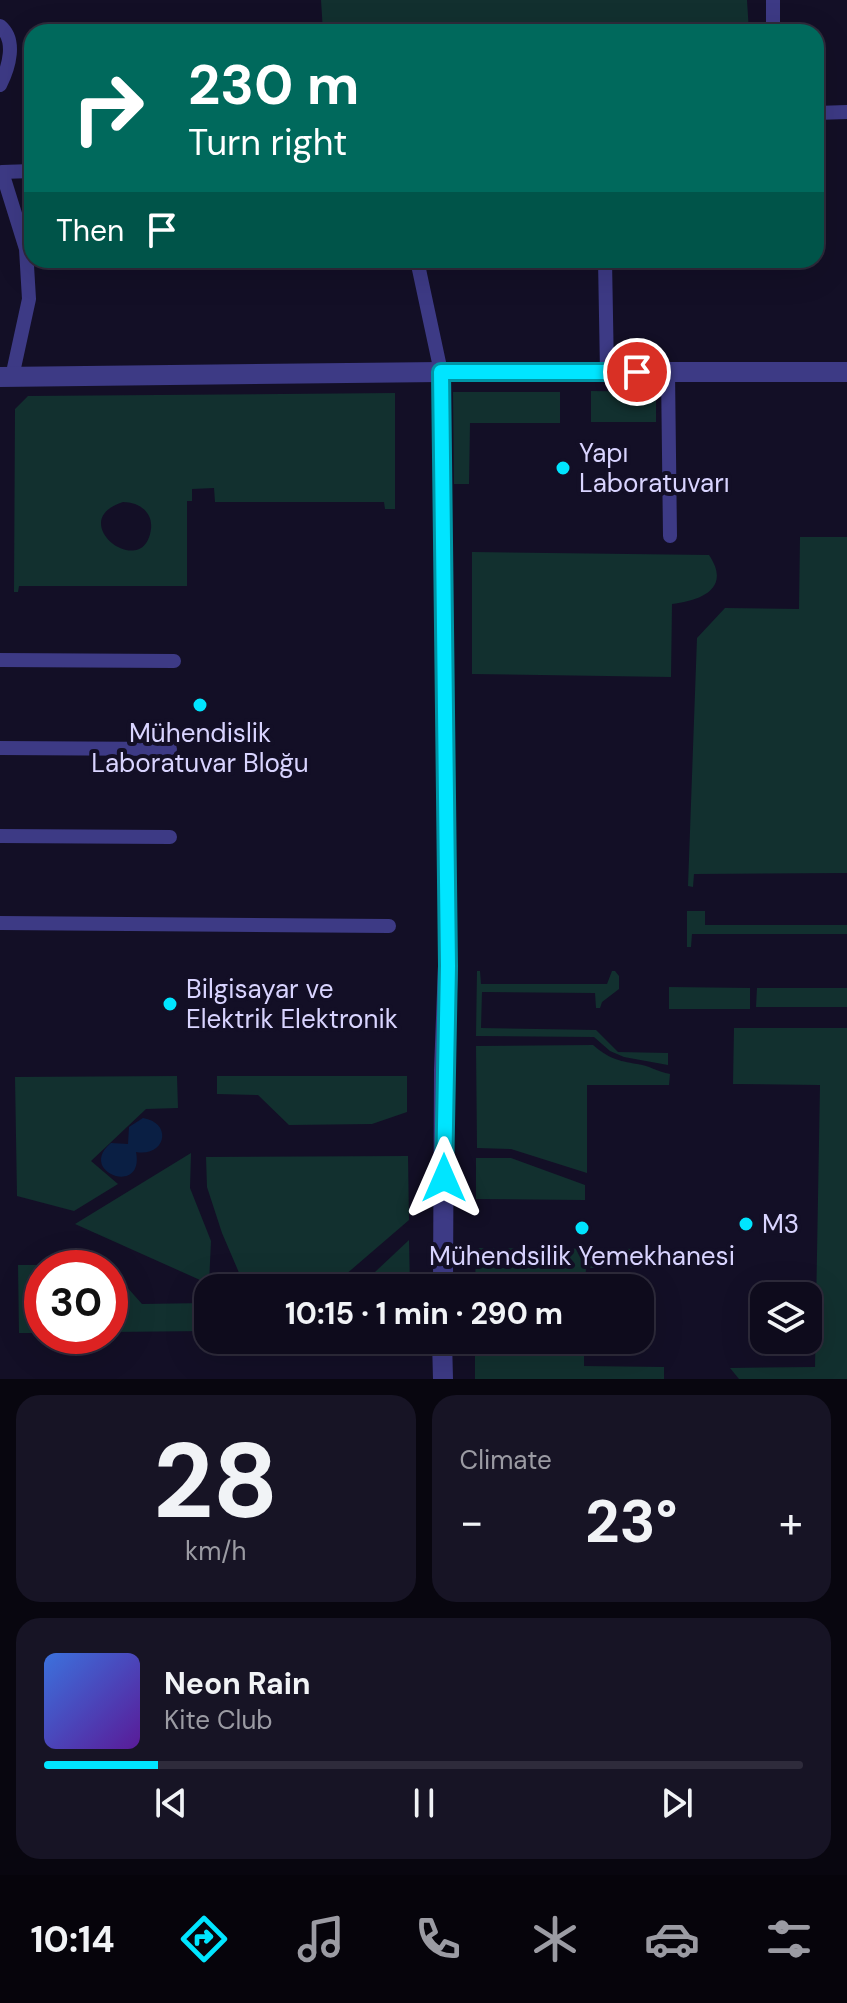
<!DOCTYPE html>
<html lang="en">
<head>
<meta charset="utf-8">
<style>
  :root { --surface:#0e0b1c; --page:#171425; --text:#f1f3f6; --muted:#9b9ba3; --line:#2e2b3b; --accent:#00e5ff }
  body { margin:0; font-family:"DM Sans",sans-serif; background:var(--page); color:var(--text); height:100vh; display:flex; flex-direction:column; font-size:30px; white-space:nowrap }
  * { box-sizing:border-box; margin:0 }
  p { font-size:26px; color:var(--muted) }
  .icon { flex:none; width:44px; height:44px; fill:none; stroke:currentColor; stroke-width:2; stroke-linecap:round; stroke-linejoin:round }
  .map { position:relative; height:1379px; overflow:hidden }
  .details { display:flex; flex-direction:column; gap:16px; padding:16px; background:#08060f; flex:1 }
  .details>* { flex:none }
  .guide { position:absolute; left:24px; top:24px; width:800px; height:244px; border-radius:24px; box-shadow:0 8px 32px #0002,0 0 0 2px var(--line); background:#00695c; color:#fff; overflow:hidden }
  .fabs { position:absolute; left:750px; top:1282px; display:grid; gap:16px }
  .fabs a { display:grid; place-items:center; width:72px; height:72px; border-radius:16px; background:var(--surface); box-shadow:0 8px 32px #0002,0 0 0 2px var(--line); font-size:40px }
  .speed { position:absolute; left:24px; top:1250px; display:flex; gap:16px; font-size:40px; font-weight:700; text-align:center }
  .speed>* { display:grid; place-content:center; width:104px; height:104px; border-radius:50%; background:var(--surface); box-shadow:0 8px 32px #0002,0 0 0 2px var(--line); line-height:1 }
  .speed .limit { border:12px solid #d22; background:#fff; color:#111 }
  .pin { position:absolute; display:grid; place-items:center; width:68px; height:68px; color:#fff; margin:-34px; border:4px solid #fff; border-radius:50%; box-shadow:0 2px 8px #0007 }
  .me { position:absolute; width:88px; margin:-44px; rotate:0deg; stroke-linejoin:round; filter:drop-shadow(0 0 6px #0008) }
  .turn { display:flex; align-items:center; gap:28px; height:168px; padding:0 32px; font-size:36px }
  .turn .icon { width:104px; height:104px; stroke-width:2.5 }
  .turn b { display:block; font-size:56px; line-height:68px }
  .then { display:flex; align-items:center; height:76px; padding:0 32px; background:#0003; gap:16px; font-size:30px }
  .big { font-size:60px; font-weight:700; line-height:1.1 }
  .details .card { flex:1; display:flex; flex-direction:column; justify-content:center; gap:12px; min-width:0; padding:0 28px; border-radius:24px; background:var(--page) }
  .details .dial { align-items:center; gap:0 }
  .dial b { font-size:104px; line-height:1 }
  .song { display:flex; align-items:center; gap:24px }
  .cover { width:96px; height:96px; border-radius:12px; background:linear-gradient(135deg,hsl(220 70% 55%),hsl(270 70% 35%)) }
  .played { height:8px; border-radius:4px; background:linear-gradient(90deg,var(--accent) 15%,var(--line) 15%) }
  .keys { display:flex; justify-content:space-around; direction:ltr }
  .heat { display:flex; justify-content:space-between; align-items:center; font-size:44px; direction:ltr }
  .details .tiles { flex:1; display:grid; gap:16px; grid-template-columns:1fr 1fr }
  .card:last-child { grid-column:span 2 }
  .trip { position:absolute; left:194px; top:1274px; width:460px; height:80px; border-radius:24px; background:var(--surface); box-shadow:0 8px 32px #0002,0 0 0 2px var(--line); font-weight:700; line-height:80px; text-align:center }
  .tabs { display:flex; height:128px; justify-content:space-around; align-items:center; background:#06040b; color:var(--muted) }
  .tabs .icon { width:56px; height:56px }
  .tabs .active { color:var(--accent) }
  .tabs b { font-size:36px; color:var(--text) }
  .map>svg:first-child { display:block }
  .green { fill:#12302f; fill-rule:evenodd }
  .water { fill:#0a1f44 }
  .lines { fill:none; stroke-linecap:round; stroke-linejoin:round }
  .lane { stroke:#3d3a85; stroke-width:14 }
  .street { stroke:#3d3a85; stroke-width:20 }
  .route-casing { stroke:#0095a6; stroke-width:20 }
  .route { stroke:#00e5ff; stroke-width:14 }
  .poi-dot { fill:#00e5ff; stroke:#130f26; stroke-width:3 }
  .labels { text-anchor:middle; stroke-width:8; stroke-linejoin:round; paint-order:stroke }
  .poi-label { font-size:26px; fill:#d9d4ff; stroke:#130f26; text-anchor:start }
</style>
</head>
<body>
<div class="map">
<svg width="847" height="1379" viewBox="0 0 847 1379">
  <rect width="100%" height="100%" fill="#130f26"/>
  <path class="green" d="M321 0H747L749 32H323Z
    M591 391 656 392V422H591Z
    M453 392H560V423H470L469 484H454Z
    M395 393V509H385L384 502H215L214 488 192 489V501H187V586H19L18 592H14L15 409 28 396ZM123 502C139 502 153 512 151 529 144 583 63 521 123 502Z
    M800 537H847V873L694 874 693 887 688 886 697 638 725 608 799 609Z
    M472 552 709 555C732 589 700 601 672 604L671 677 472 674Z
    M687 911H705V925H847V934H692L691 947H687Z
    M477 971H480L481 984H607L612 971H615L619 976V989L602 1002 600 1008H596L595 993 482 992 481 1028 596 1030 618 1052 668 1053V1065L624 1057 610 1051 594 1037 476 1036Z
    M669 987 750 988V1009H669Z
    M757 988H847V1007H756Z
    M734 1028H847V1379H739L730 1368 815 1367 820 1085 733 1084Z
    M593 1045C608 1058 618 1061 637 1064 648 1065 658 1072 670 1074L669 1085H587V1173L511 1149 477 1148 476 1046Z
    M177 1076 178 1108 146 1109 91 1161 118 1184 74 1211 17 1196 15 1077Z
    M217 1076H407V1112L372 1124 289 1125 258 1095 217 1094Z
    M191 1153 190 1188 211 1241 209 1284 75 1224Z
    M408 1156 409 1220 330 1288 259 1287 240 1275 222 1233 207 1187 206 1157Z
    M476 1158H511L585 1185V1200L476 1199Z
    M409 1240 410 1288H358Z
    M476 1248 662 1249V1268H586L585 1288H475Z
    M18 1265H107L110 1268H42V1333H19Z
    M110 1268 142 1304 206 1303 207 1331 110 1332Z
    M475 1340H584V1366L664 1367V1379H475Z"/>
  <path class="water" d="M143 1118C173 1123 166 1157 136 1152 145 1197 76 1172 111 1143L128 1144 129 1127Z"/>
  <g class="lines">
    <path class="lane" d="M773 0V32
      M0 26C17 40 9 67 0 85
      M816 113 847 112
      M417 260 441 372 448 966
      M605 260 607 372
      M668 372 670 536
      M12 377 29 299 26 249 2 172 32 171
      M0 660 174 661
      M0 748 170 749
      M0 836 170 837
      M0 923 389 926"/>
    <path class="street" d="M0 377 441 372H847
      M443 1288 444 1070 448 966
      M442 1340 443 1379"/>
  </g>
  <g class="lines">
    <defs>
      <path id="route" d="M444 1178 448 966 441 372H637"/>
    </defs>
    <use href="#route" class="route-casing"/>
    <use href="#route" class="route"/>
  </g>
  <g class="poi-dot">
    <circle cx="563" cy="468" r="8"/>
    <circle cx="200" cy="705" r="8"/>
    <circle cx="170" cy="1004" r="8"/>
    <circle cx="746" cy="1224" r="8"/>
    <circle cx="582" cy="1228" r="8"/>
  </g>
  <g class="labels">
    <g class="poi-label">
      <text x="579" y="462">Yapı<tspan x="579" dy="30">Laboratuvarı</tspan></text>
      <text x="200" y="742" text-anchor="middle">Mühendislik<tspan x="200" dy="30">Laboratuvar Bloğu</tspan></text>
      <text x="186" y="998">Bilgisayar ve<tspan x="186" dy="30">Elektrik Elektronik</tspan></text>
      <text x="762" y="1233">M3</text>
      <text x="582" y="1265" text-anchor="middle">Mühendsilik Yemekhanesi</text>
    </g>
  </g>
</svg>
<div class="fabs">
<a><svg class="icon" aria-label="layers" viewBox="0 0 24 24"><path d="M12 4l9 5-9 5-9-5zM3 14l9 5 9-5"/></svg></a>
</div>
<div class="speed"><div class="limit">30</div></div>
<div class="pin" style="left:637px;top:372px;background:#d93025"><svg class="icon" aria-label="arrive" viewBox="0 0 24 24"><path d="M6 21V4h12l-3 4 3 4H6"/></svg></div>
<svg class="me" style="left:444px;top:1178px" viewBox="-20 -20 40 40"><path d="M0-17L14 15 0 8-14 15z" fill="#00e5ff" stroke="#fff" stroke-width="4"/></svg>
<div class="trip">10:15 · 1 min · 290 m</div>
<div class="guide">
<div class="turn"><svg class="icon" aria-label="right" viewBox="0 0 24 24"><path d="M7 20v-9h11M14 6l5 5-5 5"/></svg><div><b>230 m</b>Turn right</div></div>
<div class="then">Then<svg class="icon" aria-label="arrive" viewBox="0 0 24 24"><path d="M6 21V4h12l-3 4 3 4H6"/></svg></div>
</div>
</div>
<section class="details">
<div class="tiles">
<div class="card dial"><b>28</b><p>km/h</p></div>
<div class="card"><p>Climate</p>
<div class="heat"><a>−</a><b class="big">23°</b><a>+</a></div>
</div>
<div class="card">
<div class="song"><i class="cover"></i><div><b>Neon Rain</b><p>Kite Club</p></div></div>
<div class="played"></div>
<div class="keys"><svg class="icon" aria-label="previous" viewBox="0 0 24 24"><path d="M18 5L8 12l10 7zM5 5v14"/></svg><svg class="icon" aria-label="pause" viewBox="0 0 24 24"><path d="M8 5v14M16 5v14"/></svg><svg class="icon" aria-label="next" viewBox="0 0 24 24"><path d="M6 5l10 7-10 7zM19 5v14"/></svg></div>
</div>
</div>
</section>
<nav class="tabs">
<b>10:14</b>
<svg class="icon active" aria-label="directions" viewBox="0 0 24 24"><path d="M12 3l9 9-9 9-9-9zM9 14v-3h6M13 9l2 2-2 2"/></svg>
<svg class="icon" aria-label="music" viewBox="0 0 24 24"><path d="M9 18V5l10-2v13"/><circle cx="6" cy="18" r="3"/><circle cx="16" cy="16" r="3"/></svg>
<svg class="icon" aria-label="phone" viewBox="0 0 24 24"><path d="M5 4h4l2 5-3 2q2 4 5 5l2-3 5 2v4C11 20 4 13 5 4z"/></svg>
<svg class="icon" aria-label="climate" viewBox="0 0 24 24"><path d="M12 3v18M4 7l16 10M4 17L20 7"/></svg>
<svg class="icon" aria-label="car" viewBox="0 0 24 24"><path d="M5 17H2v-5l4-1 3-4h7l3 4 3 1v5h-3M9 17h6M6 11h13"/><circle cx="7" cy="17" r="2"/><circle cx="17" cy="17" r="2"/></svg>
<svg class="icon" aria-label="filters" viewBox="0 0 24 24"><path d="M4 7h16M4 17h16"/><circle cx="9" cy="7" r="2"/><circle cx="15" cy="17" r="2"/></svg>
</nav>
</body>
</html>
